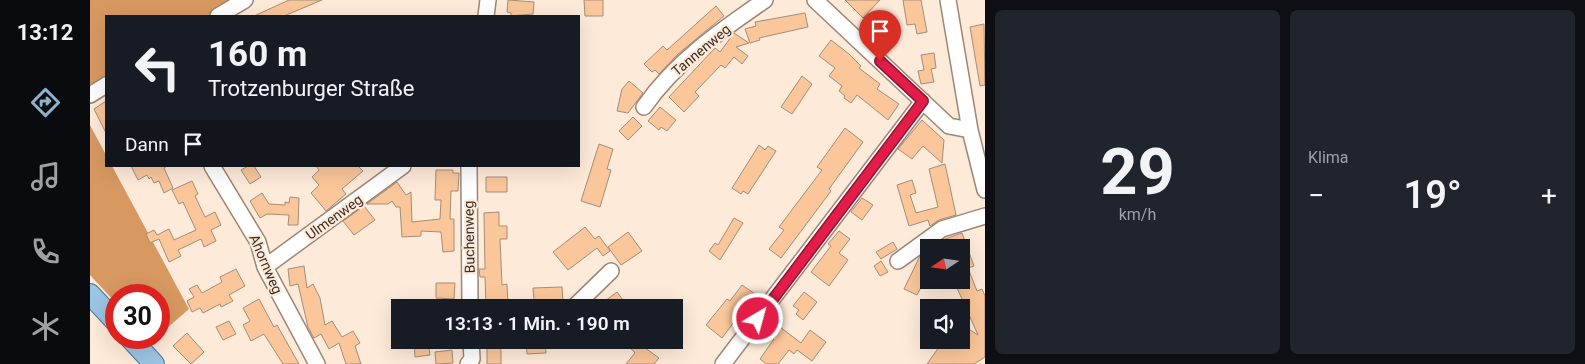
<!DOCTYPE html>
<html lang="de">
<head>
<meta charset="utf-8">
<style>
  :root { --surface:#171b24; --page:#20242c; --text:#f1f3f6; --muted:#9ea1a6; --accent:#8db2ca }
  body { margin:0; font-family:Roboto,sans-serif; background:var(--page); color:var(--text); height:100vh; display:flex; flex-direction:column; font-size:19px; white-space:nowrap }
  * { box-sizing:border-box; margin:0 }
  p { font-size:16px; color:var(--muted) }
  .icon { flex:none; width:28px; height:28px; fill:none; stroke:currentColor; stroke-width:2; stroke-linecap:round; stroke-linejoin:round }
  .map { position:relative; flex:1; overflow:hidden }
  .details { display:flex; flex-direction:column; gap:10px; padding:10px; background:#0d0f14; width:600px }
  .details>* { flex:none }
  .hud { position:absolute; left:15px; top:15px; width:475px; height:152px; border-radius:0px; box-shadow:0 5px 20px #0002; background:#171b24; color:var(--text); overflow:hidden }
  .needle { width:32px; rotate:257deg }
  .controls { position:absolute; left:830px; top:239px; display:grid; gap:10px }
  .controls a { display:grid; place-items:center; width:50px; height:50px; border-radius:0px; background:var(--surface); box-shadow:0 5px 20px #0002; font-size:25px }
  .speed { position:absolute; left:15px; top:284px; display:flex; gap:10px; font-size:25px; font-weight:700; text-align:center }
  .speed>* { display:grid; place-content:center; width:65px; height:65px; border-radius:50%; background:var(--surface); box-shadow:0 5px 20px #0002; line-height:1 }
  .speed .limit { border:8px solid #d22; background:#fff; color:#111 }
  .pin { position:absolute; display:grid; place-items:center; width:42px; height:42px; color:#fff; margin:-51px -21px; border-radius:50% 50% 50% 0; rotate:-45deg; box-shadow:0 0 5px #0007 }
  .pin .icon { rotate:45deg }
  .me { position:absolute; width:55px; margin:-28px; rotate:37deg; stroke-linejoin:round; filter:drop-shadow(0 0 4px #0008) }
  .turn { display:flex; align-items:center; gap:18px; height:105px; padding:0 20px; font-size:22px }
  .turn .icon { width:65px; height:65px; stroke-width:2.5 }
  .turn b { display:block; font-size:35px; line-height:42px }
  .then { display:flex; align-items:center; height:48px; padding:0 20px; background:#0003; gap:10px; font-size:19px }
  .big { font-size:38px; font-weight:600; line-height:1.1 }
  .details .tile { flex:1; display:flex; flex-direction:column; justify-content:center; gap:8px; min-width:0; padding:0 18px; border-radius:8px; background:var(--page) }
  .details .dial { align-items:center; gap:0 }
  .dial b { font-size:65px; line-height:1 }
  .heat { display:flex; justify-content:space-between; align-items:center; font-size:28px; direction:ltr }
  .details .tiles { flex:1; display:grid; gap:10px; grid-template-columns:repeat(2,1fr) }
  .trip { position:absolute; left:301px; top:299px; width:292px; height:50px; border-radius:0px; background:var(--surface); box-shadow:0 5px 20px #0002; font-weight:600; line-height:50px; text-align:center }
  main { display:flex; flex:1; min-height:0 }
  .tab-bar { display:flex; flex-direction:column; width:90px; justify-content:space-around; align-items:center; background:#090b0e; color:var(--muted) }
  .tab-bar .icon { width:35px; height:35px }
  .tab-bar .on { color:var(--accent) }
  .tab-bar b { font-size:22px; color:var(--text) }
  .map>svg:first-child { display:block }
  .forest { fill:#d89961 }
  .building { fill:#fac69a; stroke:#a48d7a }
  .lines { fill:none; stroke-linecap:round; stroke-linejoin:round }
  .minor-casing { stroke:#9d8673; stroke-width:18 }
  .major-casing { stroke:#4d7795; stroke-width:22 }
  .minor { stroke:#fff; stroke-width:15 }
  .major { stroke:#9bc5e3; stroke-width:20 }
  .route-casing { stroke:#92132f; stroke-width:12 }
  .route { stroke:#e11d48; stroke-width:9 }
  .labels { text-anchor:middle; stroke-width:4.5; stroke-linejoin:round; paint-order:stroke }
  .street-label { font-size:14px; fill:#382e26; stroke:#feead9 }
</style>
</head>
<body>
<main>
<nav class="tab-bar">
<b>13:12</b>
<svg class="icon on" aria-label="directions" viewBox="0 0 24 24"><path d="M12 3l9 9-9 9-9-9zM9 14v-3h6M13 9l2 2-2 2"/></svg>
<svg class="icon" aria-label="music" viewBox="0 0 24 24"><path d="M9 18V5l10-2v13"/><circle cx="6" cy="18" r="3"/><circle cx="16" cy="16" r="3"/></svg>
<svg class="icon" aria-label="phone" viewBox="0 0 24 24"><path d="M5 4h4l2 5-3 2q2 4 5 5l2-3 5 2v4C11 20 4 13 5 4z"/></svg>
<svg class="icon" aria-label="climate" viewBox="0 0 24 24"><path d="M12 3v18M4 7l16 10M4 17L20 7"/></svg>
</nav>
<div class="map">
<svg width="895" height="364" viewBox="0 0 895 364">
  <rect width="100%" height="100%" fill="#feead9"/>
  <path class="forest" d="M0 0H143L118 16H16V81L0 91Z
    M0 125 16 155V166H22L99 309 69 335V295H26V303L0 275Z"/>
  <path class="building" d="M199 0H232L194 16H164Z
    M418 0 444 2 443 14 421 16V13L417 12Z
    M494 0H513V16H495Z
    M755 0H790L773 18Z
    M813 0H831L837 32 827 34 825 24 817 25Z
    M626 6 634 16 588 54 569 74 565 70 562 72 554 64 573 46 577 50Z
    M715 13 718 27 669 38 670 40 660 43 655 29 666 26 665 22Z
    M894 24 895 85 890 86 880 27Z
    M644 33 659 43 646 47 658 56 652 64 644 57 635 68 631 65 605 92 609 96 594 112 579 97 625 48 630 52Z
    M741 40 759 54 771 66 769 68 790 84 787 89 809 104 798 120 767 95 761 103 754 98 755 96 749 91 752 86 739 76 745 68 729 56Z
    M844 53 846 68 841 69 844 82 831 84 828 71 834 70 831 55Z
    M712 76 722 84 702 114 691 107Z
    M539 81 553 93 538 113 527 111 532 89Z
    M16 101V133L4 109Z
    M570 107 586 120 577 131 571 127 569 130 558 121Z
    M543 117 552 126 538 140 529 131Z
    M832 120 854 140 852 163 833 146 822 159 808 149Z
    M755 128 773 142 739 189 741 191 691 258 679 249 694 230 689 227 732 170 727 167Z
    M509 144 523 149 517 169 521 170 510 207 491 201Z
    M669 145 675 150 678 146 686 151 658 194 653 191 651 194 642 188Z
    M855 164 866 215 849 220 840 226 838 220 819 226 807 185 822 180 826 193 820 195 826 213 848 207 839 169Z
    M41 166H77L74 168 83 188 74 193 69 181 64 183 61 177 59 179 57 175 48 180Z
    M158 166H164L171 177 160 184 151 170Z
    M226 166H268L273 171 252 189 256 194 236 211 221 193 229 185 222 177 229 170Z
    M346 170H363V173H369L368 191H361L360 219H364V251L353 252 351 232 331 231V236L312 237 310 207H306L302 201 298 204H277L307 182 316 195 321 192 322 222 350 219 351 200H345Z
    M396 177H417V192H396Z
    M102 181 108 194 105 196 115 217 125 212 131 225 121 230 126 241 114 247 111 239 88 250 91 256 79 262 69 239 60 243 56 234 64 230 67 235 79 229 84 240 106 230 93 202 89 204 82 190Z
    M172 193 179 204 195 205V202L199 203 200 197 209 198 208 225H198L199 215 177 214 170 218 160 201Z
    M772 198 783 205 772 220 761 212Z
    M274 206 285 220 264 235 253 221Z
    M409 212V226H417V239H410L412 285 417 284 418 306H396L395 277H390L389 269H395L394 213Z
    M644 218 653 223 630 260 619 251 625 243 628 245Z
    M495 227 505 239 509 236 520 251 513 256 507 248 478 270 463 252Z
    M749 231 760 239 749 253 758 260 739 286 721 272 741 246 738 244Z
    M538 232 552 251 531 265 518 247Z
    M872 233 884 266 878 268 887 291 892 289 895 296V357L884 364H837L854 340H871V324L888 335 867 288 871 286V248H858L855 239Z
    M803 242 807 249 791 259 786 252Z
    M839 250V272L827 295 814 289 830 256Z
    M791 261 798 272 790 276 784 266Z
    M214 266 217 288 223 284 230 298 235 325 242 321 252 337 263 331 270 343 265 346 271 364H256L249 343 239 349 231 334 224 338 218 327 208 284 200 286 198 269Z
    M146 269 155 286 139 295 143 301 131 307 130 304 113 313 110 308 102 312 97 301 104 297 99 289 107 285 112 293 132 282 130 277Z
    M346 283H365L364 299 346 298Z
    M652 285 665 294 632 338 616 325 637 299 640 301Z
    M472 287 473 302 448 304V300H444L443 288Z
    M527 292 539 308H506Z
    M714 292 727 302 713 320 706 314 709 310 703 306Z
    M169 299 184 327 187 325 209 364H193L174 334 161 341 153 325 160 321 153 308Z
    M139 321 146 334 133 340 126 327Z
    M690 327 711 343 720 330 736 342 722 361 707 350 704 354 699 350 688 364H676L670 359 684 339 682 338Z
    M97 333 114 352 101 364 83 346Z
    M397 340H411V364H397Z
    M436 340H455L456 353 437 354Z
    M533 340H544L569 358 564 364H536L545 353Z
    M338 342 340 355 325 357 324 344Z
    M362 350 363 363 346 364 345 352Z"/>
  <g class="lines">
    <defs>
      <path id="minor" d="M725 0 859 126 880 130
        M858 0 880 130 895 190
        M128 16 155 0
        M396 16 398 0
        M0 95 16 85
        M554 107C585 62 630 31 675 0
        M122 166 168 242 175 267 227 364
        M379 166 380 308
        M808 261 852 229 895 216
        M175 267 313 166
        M483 308 521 271
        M378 364 382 359 381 340
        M633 364 833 101"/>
      <path id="major" d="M0 294 26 322
        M40 338 64 364"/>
    </defs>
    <use href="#minor" class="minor-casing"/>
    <use href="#major" class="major-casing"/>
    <use href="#minor" class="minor"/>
    <use href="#major" class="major"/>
  </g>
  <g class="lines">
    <defs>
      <path id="route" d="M668 319 833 101 790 61"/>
    </defs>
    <use href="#route" class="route-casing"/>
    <use href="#route" class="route"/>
  </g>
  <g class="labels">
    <g class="street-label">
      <text transform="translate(611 50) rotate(-40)" y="5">Tannenweg</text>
      <text transform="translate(244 217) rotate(-36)" y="5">Ulmenweg</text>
      <text transform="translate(379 237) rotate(-91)" y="5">Buchenweg</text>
      <text transform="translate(176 264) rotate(67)" y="5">Ahornweg</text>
    </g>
  </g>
</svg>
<div class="controls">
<a><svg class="needle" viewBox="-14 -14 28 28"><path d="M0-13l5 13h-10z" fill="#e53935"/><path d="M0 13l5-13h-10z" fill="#9ea1a6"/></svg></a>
<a><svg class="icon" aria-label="sound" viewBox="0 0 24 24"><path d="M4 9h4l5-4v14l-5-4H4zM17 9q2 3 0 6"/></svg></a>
</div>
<div class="speed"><div class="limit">30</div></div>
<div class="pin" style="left:790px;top:61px;background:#d93025"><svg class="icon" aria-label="arrive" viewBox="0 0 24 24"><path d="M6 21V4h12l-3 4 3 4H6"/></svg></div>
<svg class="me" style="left:668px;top:319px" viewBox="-20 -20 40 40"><circle r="17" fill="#e11d48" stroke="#fff" stroke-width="3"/><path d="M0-11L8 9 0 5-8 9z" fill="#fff"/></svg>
<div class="trip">13:13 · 1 Min. · 190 m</div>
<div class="hud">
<div class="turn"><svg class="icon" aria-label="left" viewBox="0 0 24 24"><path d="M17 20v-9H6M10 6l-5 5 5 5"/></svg><div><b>160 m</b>Trotzenburger Straße</div></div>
<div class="then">Dann<svg class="icon" aria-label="arrive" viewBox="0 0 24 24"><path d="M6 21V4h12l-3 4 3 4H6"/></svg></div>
</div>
</div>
<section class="details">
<div class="tiles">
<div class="tile dial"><b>29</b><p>km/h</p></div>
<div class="tile"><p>Klima</p>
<div class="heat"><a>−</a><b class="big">19°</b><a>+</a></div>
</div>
</div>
</section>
</main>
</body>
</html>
